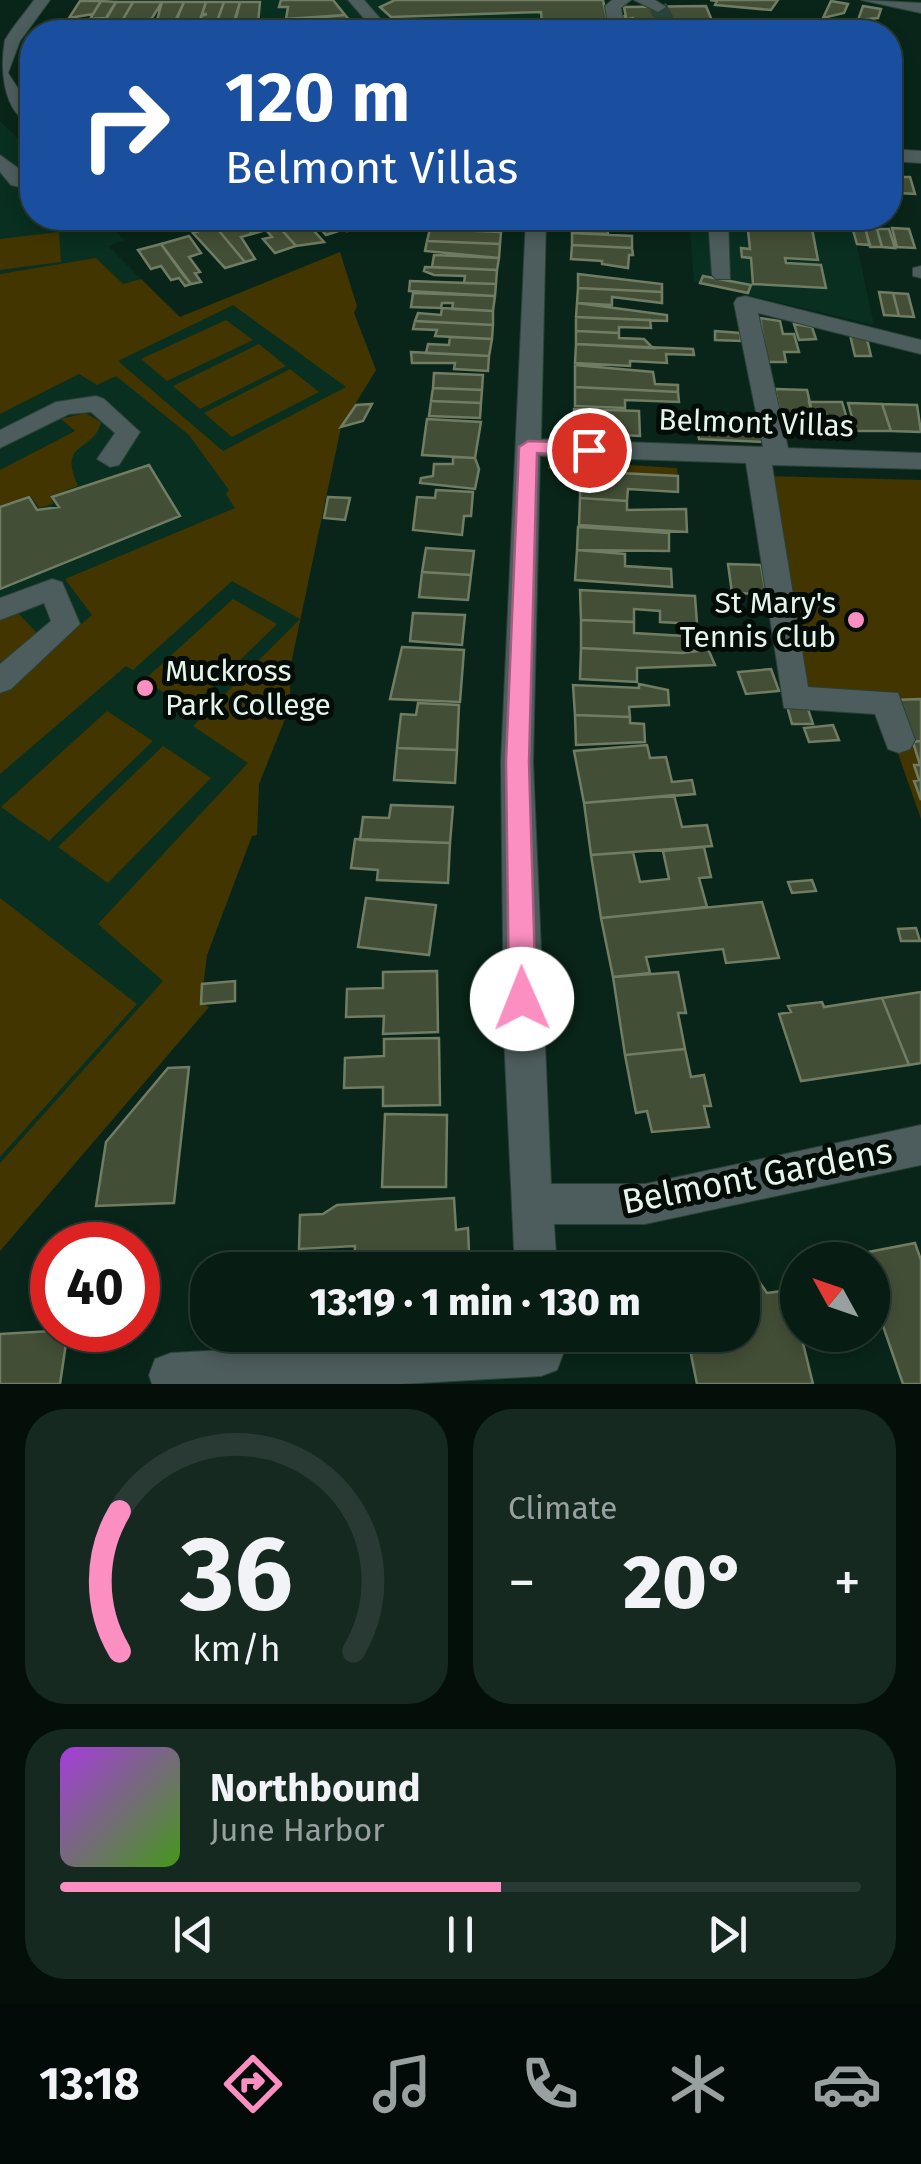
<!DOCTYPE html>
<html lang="en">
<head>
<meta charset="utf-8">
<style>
  :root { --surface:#071c13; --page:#152921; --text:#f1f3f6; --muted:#98a1a0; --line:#283a33; --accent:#fc8fc1 }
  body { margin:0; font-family:"Fira Sans",sans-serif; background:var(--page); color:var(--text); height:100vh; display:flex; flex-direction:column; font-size:38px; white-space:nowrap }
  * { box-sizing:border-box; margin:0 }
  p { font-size:32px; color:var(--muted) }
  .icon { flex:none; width:55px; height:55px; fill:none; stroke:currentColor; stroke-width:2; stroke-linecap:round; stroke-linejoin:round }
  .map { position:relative; height:1384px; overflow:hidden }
  .side { display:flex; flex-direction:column; gap:25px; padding:25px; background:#040f0a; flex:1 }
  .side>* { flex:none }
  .guide { position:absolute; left:20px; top:20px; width:882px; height:210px; border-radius:40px; box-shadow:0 5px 15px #0003,0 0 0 2px var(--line); background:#1a4fa0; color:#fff; overflow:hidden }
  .needle { width:65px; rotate:310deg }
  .tools { position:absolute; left:780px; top:1242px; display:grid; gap:20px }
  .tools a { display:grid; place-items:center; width:110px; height:110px; border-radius:50%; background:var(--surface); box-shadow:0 5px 15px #0003,0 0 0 2px var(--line); font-size:50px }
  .speed { position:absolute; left:30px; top:1222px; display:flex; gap:20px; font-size:50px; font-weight:700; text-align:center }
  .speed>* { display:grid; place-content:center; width:130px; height:130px; border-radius:50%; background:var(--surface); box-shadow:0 5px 15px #0003,0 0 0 2px var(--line); line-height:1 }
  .speed .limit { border:15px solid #d22; background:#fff; color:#111 }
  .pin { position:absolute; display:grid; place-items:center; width:85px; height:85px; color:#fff; margin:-42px; border:5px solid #fff; border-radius:50%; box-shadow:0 2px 10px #0007 }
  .me { position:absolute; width:110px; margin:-55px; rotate:359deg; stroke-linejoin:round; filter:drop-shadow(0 0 8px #0008) }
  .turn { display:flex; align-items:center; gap:35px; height:210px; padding:0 40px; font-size:45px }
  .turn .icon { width:130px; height:130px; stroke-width:2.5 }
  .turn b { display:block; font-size:70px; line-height:85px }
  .big { font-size:75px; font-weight:800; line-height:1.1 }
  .side .widget { flex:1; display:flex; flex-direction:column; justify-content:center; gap:15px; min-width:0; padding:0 35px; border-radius:40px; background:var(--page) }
  .side .dial { align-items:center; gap:0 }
  .dial svg { height:260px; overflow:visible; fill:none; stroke:var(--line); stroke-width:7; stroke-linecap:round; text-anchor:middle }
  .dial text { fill:var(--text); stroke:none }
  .song { display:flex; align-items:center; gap:30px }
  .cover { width:120px; height:120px; border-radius:15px; background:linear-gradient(135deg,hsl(280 70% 55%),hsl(100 70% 35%)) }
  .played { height:10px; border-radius:5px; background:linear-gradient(90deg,var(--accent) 55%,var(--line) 55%) }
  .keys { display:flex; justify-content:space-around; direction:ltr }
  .heat { display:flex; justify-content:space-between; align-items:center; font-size:55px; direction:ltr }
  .side .tiles { flex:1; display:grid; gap:25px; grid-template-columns:1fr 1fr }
  .widget:last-child { grid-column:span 2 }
  .trip { position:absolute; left:190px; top:1252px; width:570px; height:100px; border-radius:40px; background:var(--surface); box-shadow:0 5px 15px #0003,0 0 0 2px var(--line); font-weight:800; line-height:100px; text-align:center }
  .tab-bar { display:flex; height:160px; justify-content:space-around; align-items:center; background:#030b08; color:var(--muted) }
  .tab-bar .icon { width:70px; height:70px }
  .tab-bar .on { color:var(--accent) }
  .tab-bar b { font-size:45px; color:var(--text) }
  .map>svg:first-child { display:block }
  .built { fill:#092f20 }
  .green { fill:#423500; fill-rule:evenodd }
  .building { fill:#434e36; stroke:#707d63; stroke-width:2.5 }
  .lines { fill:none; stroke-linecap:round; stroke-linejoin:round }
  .minor-tunnel { stroke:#2a4439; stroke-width:18; stroke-dasharray:18 9; stroke-linecap:butt }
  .minor-casing { stroke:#284237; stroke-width:2 }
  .minor { fill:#4d5c5c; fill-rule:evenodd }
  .route { fill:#fc8fc1; stroke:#a45d7d; stroke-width:2.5 }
  .poi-dot { fill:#fc8fc1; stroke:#030c07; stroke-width:4 }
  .labels { text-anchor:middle; stroke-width:10; stroke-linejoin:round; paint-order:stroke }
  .street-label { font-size:30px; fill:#e5f5ec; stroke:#030c07 }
  .poi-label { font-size:30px; fill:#e5f5ec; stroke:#030c07; text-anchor:end }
  .near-street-label { font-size:35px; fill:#e5f5ec; stroke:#030c07 }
</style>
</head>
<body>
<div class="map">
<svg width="921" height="1384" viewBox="0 0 921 1384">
  <rect width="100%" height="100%" fill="#092519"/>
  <path class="built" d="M261 0H603L607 23 257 32Z
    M0 121 32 151V218H101L125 240 108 246 179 317 340 252 357 306 354 313 376 370 341 427 289 673 291 704 259 784 257 835 252 836 207 955 201 1003 209 1007 0 1251Z
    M689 218H851L874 325 694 282Z"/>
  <path class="green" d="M59 232 61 262 0 270V239Z
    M340 252 357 306 354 313 376 370 341 427 289 673 291 704 259 784 257 835 252 836 207 955 201 1003 209 1007 0 1251V1163L163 981 98 924 248 763 193 726 300 619 232 581 133 670 126 666 0 774V693L92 615 65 579 235 508 226 494 229 490 189 435 116 376 97 385 79 374 0 414V274L96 258 123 284 141 279 180 317ZM233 305 346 387 223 451 118 361Z
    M226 320 253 340 167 381 141 359Z
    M259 344 286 366 200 409 173 386Z
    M290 369 319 392 232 437 204 413Z
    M85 413 101 422C94 453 57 440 78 486L51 496 53 504 39 508 30 495 0 506V470L75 431 61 419Z
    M549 460 677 468 678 476 548 469Z
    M765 476 921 480V819L894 742 892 697 805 694Z
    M233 599 277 624 190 709 144 680Z
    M17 612 38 634 0 666V618Z
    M107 711 153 741 49 841 1 807Z
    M163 746 211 778 108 883 58 847Z
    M0 898 137 1004 0 1157Z"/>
  <path class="building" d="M281 0H333L345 15 286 19 288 7H279Z
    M395 0H603L607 19 542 23 541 12 391 17 380 7Z
    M710 0H778L771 10 715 5 717 1Z
    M80 1H101L93 14 69 18Z
    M101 1 116 2 106 18 90 19Z
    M831 1 848 4 844 13 823 18Z
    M116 2H133L122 21 107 26 110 21H105Z
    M133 2H162L149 23 126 27 122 21Z
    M162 2H184L170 32 154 31Z
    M184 2H206L200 21H176Z
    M206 2H224L215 27H199L201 16 207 14H202Z
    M224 2H240L233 25 215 27Z
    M240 2H260L258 23 233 30Z
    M706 6 715 28 636 29 633 18 620 21 618 15 626 17 624 7Z
    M863 6 881 9 878 18 858 20Z
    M345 15 360 32H337V26L329 23H302L303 19Z
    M303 19 302 32H257L258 20Z
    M788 28 790 32H725L723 29Z
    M893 177H910L915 194 898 193Z
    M271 218H300L303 220 295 223 306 222 324 242 296 246Z
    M271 218 296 246 275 253 263 239 272 237 266 230 252 234 240 219Z
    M318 218H334L345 229 326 235 318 226 324 224Z
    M334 218H354L363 227 347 231Z
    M443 218 503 220 501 232 441 229Z
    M572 218H633V223L572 221Z
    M738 218H810L818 260 785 258 786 263 821 265 826 288 753 284 751 258 742 257 741 248 750 249 747 221Z
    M240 219 252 234 241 237 255 259 245 262 215 226Z
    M572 221 633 223 634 229 607 228 608 234 572 233Z
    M215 226 245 262 225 268 193 233Z
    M852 227 865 228 870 245 857 244Z
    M865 228 877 229 882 247H870Z
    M892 228 909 229 915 248 897 247Z
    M430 229 501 232 500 244 427 241Z
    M877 229H889L895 248 882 247Z
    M572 233 632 236V248L572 245Z
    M189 236 201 253 189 257 200 272 195 273 201 282 191 284 161 244Z
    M427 241 500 244 499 258 425 251Z
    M161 244 184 276 191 284 185 286 179 278 171 280 161 266 151 269 138 250Z
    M572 245 632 248 633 255H629L628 268 602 264V261L571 259Z
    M434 255 457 256 499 258 497 270 432 267Z
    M425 267 497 270 496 284 464 283 465 276 434 275 424 271Z
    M578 274 662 284V292L578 288Z
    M703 276 751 285 748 293 700 283Z
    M410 281 496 284 495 296 409 291Z
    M578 288 662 292V303L612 297V305L577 303Z
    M879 292 893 293 899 316 884 315Z
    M413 293 495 296 493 311 452 309 453 303H442L441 308 411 307Z
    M893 293 908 294 914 317 899 316Z
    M577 303 667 315V321L576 317Z
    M442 308 493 311V325L415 321 418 313 441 315Z
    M576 317 650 320 651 328 619 327V333L576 331Z
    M760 318 780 321 783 334H794L799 352H784L786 362H767Z
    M415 321 493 325 492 339 435 336 437 330 413 329Z
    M794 324 812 327 816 339 799 340Z
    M576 331 619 333V338L644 339 653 348 576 344Z
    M715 331 740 333 741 341 715 340Z
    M850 335 867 339 871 356H855Z
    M450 337 492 339 489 356 426 353 428 344 449 345Z
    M576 344 693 349 694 355 666 354 667 363 630 361V366L575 363Z
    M411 352 489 356 488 371 454 369 455 363H412Z
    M575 365 653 372 655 384 678 385V392L575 387Z
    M434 373 483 375 482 390 433 388Z
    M575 387 678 392 679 402 625 400V408L575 406Z
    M433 388 482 390 481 403 431 401Z
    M775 389 807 390 816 429 783 428Z
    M431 401 481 403 480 418 429 416Z
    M809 402H842L850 429H816Z
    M848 403 882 404 891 431H856Z
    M372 404 363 421 341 427 356 405Z
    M882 404 917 405 921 432 891 431Z
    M574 409 639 411 640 436 580 433V423L574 422Z
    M695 414 760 416 764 442 699 439Z
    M427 419 481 422 475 458 422 455Z
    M453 457 475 458 479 469 475 489 420 483 421 478 433 476 434 464H453Z
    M149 465 180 516 0 589V507L29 497 37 510 59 507 52 497Z
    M580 471 678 476V492L628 489 627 501 580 498Z
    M436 490 473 492 471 516H464L462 535 413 530 417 497 435 498Z
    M328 497 350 498 345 520 324 518Z
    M580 498 627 501V510L686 509 687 532 579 525Z
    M578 527 669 533V551L577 550Z
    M426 548 474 551 471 575 422 572Z
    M577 550 625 554V566L671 569 672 587 575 580Z
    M728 564 761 565 766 594 732 593Z
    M422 572 471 575 468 600 419 597Z
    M580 590 695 596 697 624 660 622V611L634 609V622L581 620Z
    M413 613 465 615 462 645 410 641Z
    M581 620 634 622V633L702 637 713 649 682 653 581 648Z
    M402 647 464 650 460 702 390 699Z
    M581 648 682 653 708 649 715 665 637 668V682L580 679Z
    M771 669 779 691 746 694 738 672Z
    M639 684 668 690 669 705 629 707 630 717 575 715 573 685 639 688Z
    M921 699V741L907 742 894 700Z
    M418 703 459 705 457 750 397 748 401 714 416 715Z
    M787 706H807L813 724H792Z
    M575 715 630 717V723L644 724 645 742 576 745Z
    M833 725 839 740 809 742 804 728Z
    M921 741V800L914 781 919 780 914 765H920L913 742Z
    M647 745 650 758 666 757 672 782 692 780 695 794 584 803 574 751Z
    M397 748 457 750 455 783 394 780Z
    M674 795 682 827 707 825 712 846 591 855 584 803Z
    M391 805 453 807 450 843 360 840 363 817 389 818Z
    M355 839 450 843 448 883 377 880 378 870 351 868Z
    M704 847 711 877 699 878 707 907 601 918 591 855 633 852 640 882 669 879 663 851Z
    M812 880 816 891 792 893 788 882Z
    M366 898 436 905 429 955 358 947Z
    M762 902 779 958 726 963 723 949 646 957 650 973 613 977 601 918Z
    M916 928 920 941H901L898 929Z
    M437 971 438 1032 383 1034 384 1016 346 1017 347 989 383 988V972Z
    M678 972 686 1013H678L685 1049 625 1055 613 977Z
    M235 981V1001L201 1004 202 984Z
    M921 992V1063L909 1065 882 998Z
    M882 998 909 1065 801 1081 779 1014 791 1012 788 1006 822 1002 824 1007Z
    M439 1038 440 1105 383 1106V1087L344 1088 345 1058 384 1056V1039Z
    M685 1049 691 1077 704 1075 711 1106H704L709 1127 652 1132 647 1111 636 1113 625 1055Z
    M189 1067 174 1203 96 1206 106 1142 168 1068Z
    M385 1114 447 1115 446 1187H382Z
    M454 1198 456 1230 468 1228 469 1252 457 1253 458 1270H354L355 1246 299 1249 300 1215 323 1214 337 1205Z
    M915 1243 921 1260V1384H903L872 1294V1260H861L858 1254Z
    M749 1267 767 1293 790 1290 813 1384H697L687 1335H742V1270H727Z
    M68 1330 60 1384H0V1334Z"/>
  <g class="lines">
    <path class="minor-tunnel" d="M658 7 669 28"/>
    <defs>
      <path id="minor" d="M34 0H50L20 41 8 73 32 110V124C2 113 0 67 5 40 13 26 25 13 34 0Z
        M348 0H364L392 32H376Z
        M612 0H631L621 8 625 32H609L605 6Z
        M634 0H655L666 7 658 12Z
        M861 0 921 3V13Z
        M669 23 675 25 679 32H663L661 28Z
        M890 149 921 151V163L890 161Z
        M0 155 32 178V190L11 185 0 172Z
        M124 218H185L175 224 138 228Z
        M526 218H546L541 439 763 447 734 303 737 298 745 296 921 340V354L758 313 788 448 921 453V469L772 465 808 687 898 693 915 740 910 749 899 753 888 749 875 714 784 708 746 463 540 456 533 762 551 1184H645L921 1125V1165L645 1224H554L557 1270H515L504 1036 501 762Z
        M708 218H728L730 279H716L712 275Z
        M921 266V278L913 276V268Z
        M96 396 104 399 140 432 119 465 110 467 97 459 115 433 91 412 69 414 0 448V430L56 402Z
        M52 579 62 582 80 624 11 689 0 693V664L51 621 44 603 0 620V598Z
        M487 1335H548L557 1338 563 1354 557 1370 541 1376 402 1384H152L149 1375 155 1359 171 1353Z"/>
    </defs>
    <use href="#minor" class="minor-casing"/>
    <use href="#minor" class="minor"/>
  </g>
  <path class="route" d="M528 441 589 443 598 450 589 456 537 453 529 762 536 999 532 1009 522 1013 513 1009 509 999 506 762 519 447Z"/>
  <g class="poi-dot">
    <circle cx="856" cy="620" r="10"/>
    <circle cx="145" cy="688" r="10"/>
  </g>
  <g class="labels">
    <g class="street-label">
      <text transform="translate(756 423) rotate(2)" y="10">Belmont Villas</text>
    </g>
    <g class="poi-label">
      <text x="836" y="613">St Mary's<tspan x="836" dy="34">Tennis Club</tspan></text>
      <text x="165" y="681" text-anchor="start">Muckross<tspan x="165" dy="34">Park College</tspan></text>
    </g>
    <g class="near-street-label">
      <text transform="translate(757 1176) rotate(-11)" y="12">Belmont Gardens</text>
    </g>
  </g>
</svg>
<div class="tools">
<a><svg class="needle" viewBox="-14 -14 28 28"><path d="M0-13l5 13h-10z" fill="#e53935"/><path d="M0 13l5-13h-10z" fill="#98a1a0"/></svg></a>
</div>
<div class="speed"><div class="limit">40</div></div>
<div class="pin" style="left:589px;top:450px;background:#d93025"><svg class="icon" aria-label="arrive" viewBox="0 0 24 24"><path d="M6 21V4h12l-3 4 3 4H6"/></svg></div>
<svg class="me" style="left:522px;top:999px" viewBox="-20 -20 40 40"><circle r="19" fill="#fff"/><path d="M0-13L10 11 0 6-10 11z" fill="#fc8fc1"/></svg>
<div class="trip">13:19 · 1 min · 130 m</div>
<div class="guide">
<div class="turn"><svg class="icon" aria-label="right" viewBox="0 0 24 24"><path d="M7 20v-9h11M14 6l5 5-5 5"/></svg><div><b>120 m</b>Belmont Villas</div></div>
</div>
</div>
<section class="side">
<div class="tiles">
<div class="widget dial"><svg viewBox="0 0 100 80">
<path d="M14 69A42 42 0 1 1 86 69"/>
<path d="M14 69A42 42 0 0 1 14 26" stroke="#fc8fc1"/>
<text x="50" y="56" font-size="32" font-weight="700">36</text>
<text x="50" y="72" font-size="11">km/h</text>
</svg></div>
<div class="widget"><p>Climate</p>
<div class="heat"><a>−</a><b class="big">20°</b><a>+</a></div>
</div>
<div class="widget">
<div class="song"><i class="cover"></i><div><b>Northbound</b><p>June Harbor</p></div></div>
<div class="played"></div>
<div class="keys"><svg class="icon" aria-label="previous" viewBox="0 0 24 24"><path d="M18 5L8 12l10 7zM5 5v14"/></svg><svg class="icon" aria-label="pause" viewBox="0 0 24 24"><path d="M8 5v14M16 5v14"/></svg><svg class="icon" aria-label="next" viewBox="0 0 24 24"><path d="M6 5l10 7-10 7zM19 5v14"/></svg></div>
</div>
</div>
</section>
<nav class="tab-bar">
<b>13:18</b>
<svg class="icon on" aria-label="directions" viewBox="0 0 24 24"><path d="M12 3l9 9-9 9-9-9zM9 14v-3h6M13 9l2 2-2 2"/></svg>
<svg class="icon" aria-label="music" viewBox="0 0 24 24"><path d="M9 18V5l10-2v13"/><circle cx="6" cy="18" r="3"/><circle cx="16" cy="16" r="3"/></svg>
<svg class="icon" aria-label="phone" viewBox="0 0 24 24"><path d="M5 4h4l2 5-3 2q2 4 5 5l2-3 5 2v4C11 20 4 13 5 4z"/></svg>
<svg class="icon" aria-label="climate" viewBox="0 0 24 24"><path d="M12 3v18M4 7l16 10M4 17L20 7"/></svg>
<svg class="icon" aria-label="car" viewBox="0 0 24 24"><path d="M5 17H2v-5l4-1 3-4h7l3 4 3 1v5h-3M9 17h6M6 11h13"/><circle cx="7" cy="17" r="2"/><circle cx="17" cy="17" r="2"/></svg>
</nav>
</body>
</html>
